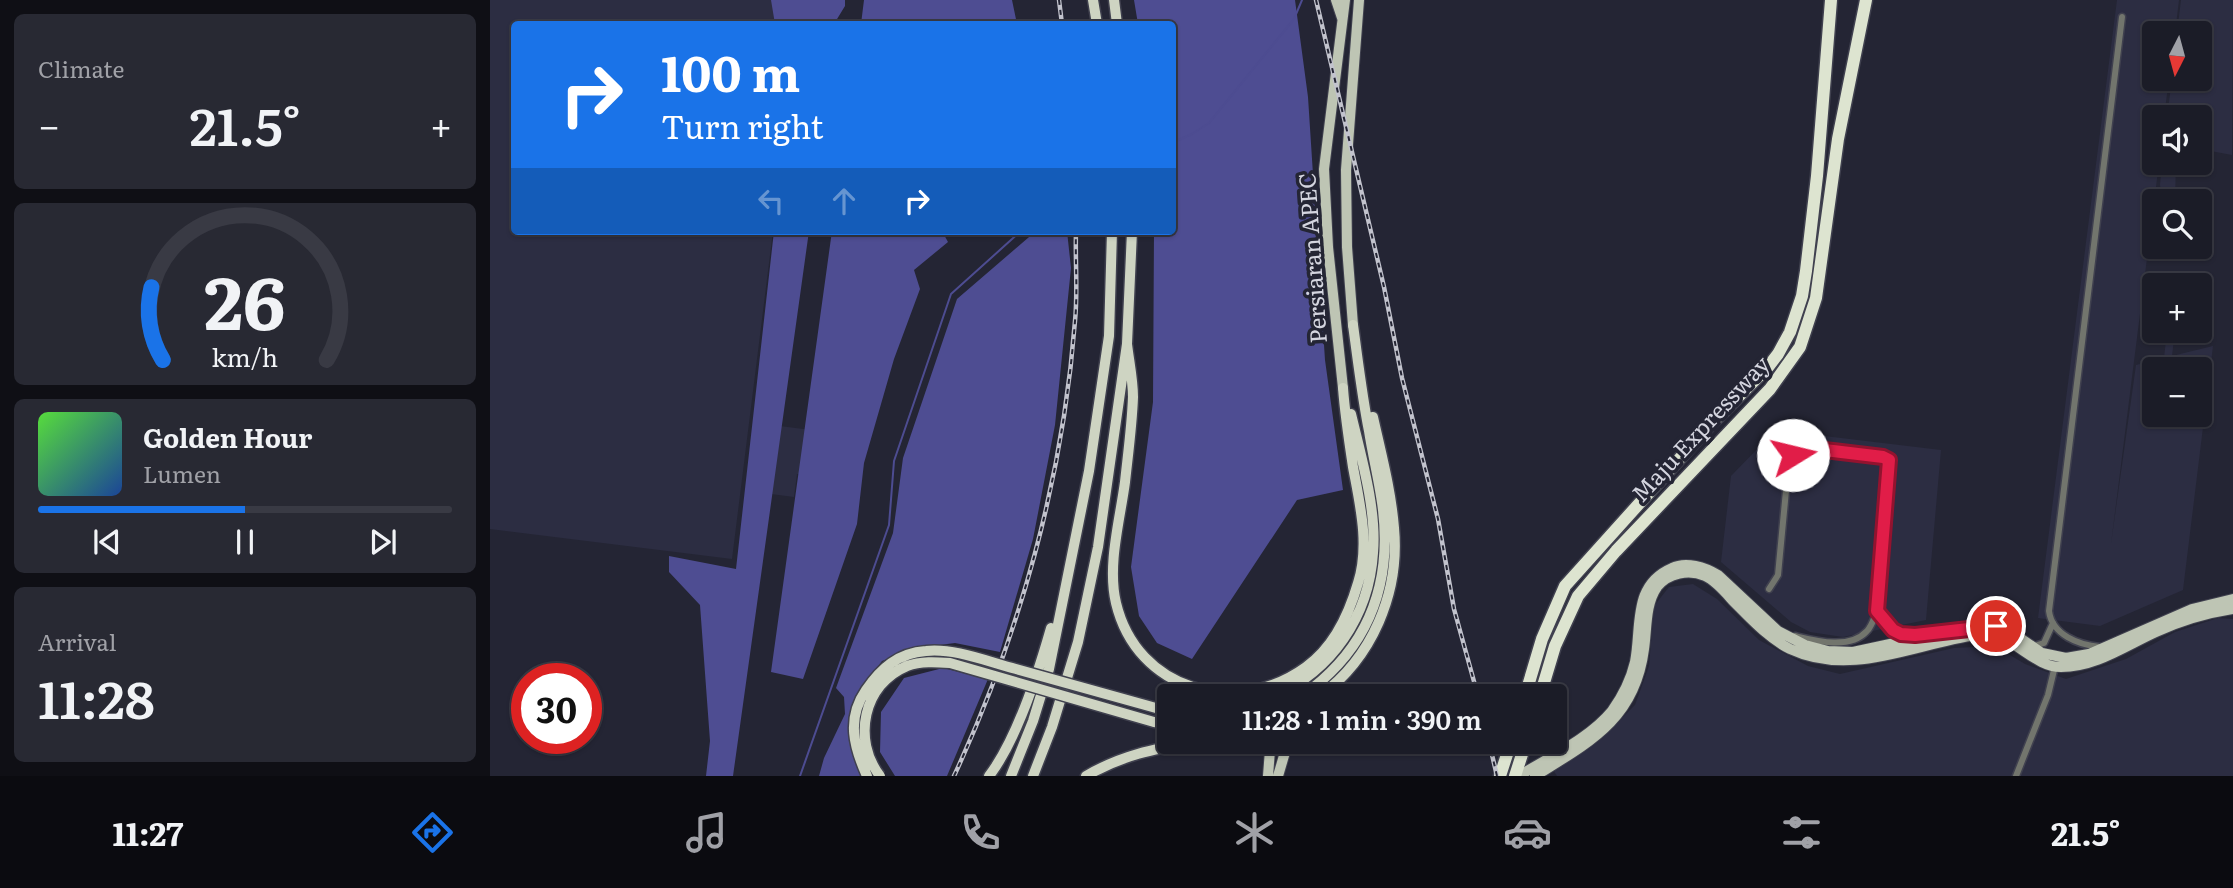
<!DOCTYPE html>
<html lang="en">
<head>
<meta charset="utf-8">
<style>
  :root { --surface:#1b1c27; --page:#282933; --text:#f1f3f6; --muted:#a0a1a7; --line:#393a44; --accent:#1a73e8 }
  body { margin:0; font-family:Literata,serif; background:var(--page); color:var(--text); height:100vh; display:flex; flex-direction:column; font-size:26px; white-space:nowrap }
  * { box-sizing:border-box; margin:0 }
  p { font-size:23px; color:var(--muted) }
  .icon { flex:none; width:38px; height:38px; fill:none; stroke:currentColor; stroke-width:2; stroke-linecap:round; stroke-linejoin:round }
  .map { position:relative; flex:1; overflow:hidden }
  .details { display:flex; flex-direction:column; gap:14px; padding:14px; background:#0f0f15; width:490px }
  .details>* { flex:none }
  .banner { position:absolute; left:21px; top:21px; width:665px; height:214px; border-radius:7px; box-shadow:0 2px 5px #0004,0 0 0 2px var(--line); background:#1a73e8; color:#fff; overflow:hidden }
  .needle { width:46px; rotate:186deg }
  .controls { position:absolute; left:1652px; top:21px; display:grid; gap:14px }
  .controls a { display:grid; place-items:center; width:70px; height:70px; border-radius:7px; background:var(--surface); box-shadow:0 2px 5px #0004,0 0 0 2px var(--line); font-size:35px }
  .speed { position:absolute; left:21px; top:663px; display:flex; gap:14px; font-size:35px; font-weight:700; text-align:center }
  .speed>* { display:grid; place-content:center; width:91px; height:91px; border-radius:50%; background:var(--surface); box-shadow:0 2px 5px #0004,0 0 0 2px var(--line); line-height:1 }
  .speed .limit { border:10px solid #d22; background:#fff; color:#111 }
  .pin { position:absolute; display:grid; place-items:center; width:60px; height:60px; color:#fff; margin:-30px; border:4px solid #fff; border-radius:50%; box-shadow:0 2px 7px #0007 }
  .me { position:absolute; width:77px; margin:-38px; rotate:81deg; stroke-linejoin:round; filter:drop-shadow(0 0 5px #0008) }
  .turn { display:flex; align-items:center; gap:24px; height:147px; padding:0 35px; font-size:32px }
  .turn .icon { width:91px; height:91px; stroke-width:2.5 }
  .turn b { display:block; font-size:49px; line-height:60px }
  .lanes { display:flex; align-items:center; height:66px; padding:0 35px; background:#0003; justify-content:center; gap:35px; direction:ltr }
  .lanes .off { opacity:.35 }
  .big { font-size:52px; font-weight:600; line-height:1.1 }
  .details .card { flex:1; display:flex; flex-direction:column; justify-content:center; gap:10px; min-width:0; padding:0 24px; border-radius:10px; background:var(--page) }
  .details .dial { align-items:center; gap:0 }
  .dial svg { height:182px; overflow:visible; fill:none; stroke:var(--line); stroke-width:7; stroke-linecap:round; text-anchor:middle }
  .dial text { fill:var(--text); stroke:none }
  .song { display:flex; align-items:center; gap:21px }
  .cover { width:84px; height:84px; border-radius:10px; background:linear-gradient(135deg,hsl(110 70% 55%),hsl(220 70% 35%)) }
  .played { height:7px; border-radius:4px; background:linear-gradient(90deg,var(--accent) 50%,var(--line) 50%) }
  .keys { display:flex; justify-content:space-around; direction:ltr }
  .heat { display:flex; justify-content:space-between; align-items:center; font-size:38px; direction:ltr }
  .trip { position:absolute; left:667px; top:684px; width:410px; height:70px; border-radius:7px; background:var(--surface); box-shadow:0 2px 5px #0004,0 0 0 2px var(--line); font-weight:600; line-height:70px; text-align:center }
  .dock { display:flex; height:112px; justify-content:space-around; align-items:center; background:#0b0b10; color:var(--muted) }
  .dock .icon { width:49px; height:49px }
  .dock .current { color:var(--accent) }
  .dock b { font-size:32px; color:var(--text) }
  main { display:flex; flex:1; min-height:0 }
  .map>svg:first-child { display:block }
  .built { fill:#2c2d42; fill-rule:evenodd }
  .forest { fill:#4e4d92 }
  .lines { fill:none; stroke-linecap:round; stroke-linejoin:round }
  .stream { stroke:#4d4c91; stroke-width:2 }
  .minor-casing { stroke:#40414f; stroke-width:9 }
  .primary-casing { stroke:#40414f; stroke-width:12 }
  .trunk-casing { stroke:#40414f; stroke-width:13 }
  .motorway-casing { stroke:#40414f; stroke-width:15 }
  .minor { stroke:#72756d; stroke-width:6 }
  .primary { stroke:#bec5b4; stroke-width:10 }
  .trunk { stroke:#ced4c2; stroke-width:10 }
  .motorway { stroke:#dde4d0; stroke-width:12 }
  .rail-casing { stroke:#c2c3cd; stroke-width:4.5 }
  .rail { stroke:#242534; stroke-width:2; stroke-dasharray:5; stroke-linecap:butt }
  .trunk-bridge-casing { stroke:#40414f; stroke-width:13; stroke-linecap:butt }
  .trunk-bridge { stroke:#ced4c2; stroke-width:10 }
  .route-casing { stroke:#92132f; stroke-width:18 }
  .route { stroke:#e11d48; stroke-width:12 }
  .labels { text-anchor:middle; stroke-width:7; stroke-linejoin:round; paint-order:stroke }
  .street-label { font-size:23px; fill:#d4d5df; stroke:#242534 }
</style>
</head>
<body>
<main>
<section class="details">
<div class="card"><p>Climate</p>
<div class="heat"><a>−</a><b class="big">21.5°</b><a>+</a></div>
</div>
<div class="card dial"><svg viewBox="0 0 100 80">
<path d="M14 69A42 42 0 1 1 86 69"/>
<path d="M14 69A42 42 0 0 1 9 37" stroke="#1a73e8"/>
<text x="50" y="56" font-size="32" font-weight="700">26</text>
<text x="50" y="72" font-size="11">km/h</text>
</svg></div>
<div class="card">
<div class="song"><i class="cover"></i><div><b>Golden Hour</b><p>Lumen</p></div></div>
<div class="played"></div>
<div class="keys"><svg class="icon" aria-label="previous" viewBox="0 0 24 24"><path d="M18 5L8 12l10 7zM5 5v14"/></svg><svg class="icon" aria-label="pause" viewBox="0 0 24 24"><path d="M8 5v14M16 5v14"/></svg><svg class="icon" aria-label="next" viewBox="0 0 24 24"><path d="M6 5l10 7-10 7zM19 5v14"/></svg></div>
</div>
<div class="card"><p>Arrival</p><b class="big">11:28</b></div>
</section>
<div class="map">
<svg width="1743" height="776" viewBox="0 0 1743 776">
  <rect width="100%" height="100%" fill="#242534"/>
  <path class="built" d="M0 0H312L309 24H24V231H283L242 559 0 529Z
    M1627 0H1689L1685 33H1664V79H1679L1674 117H1664V163H1669L1621 544 1646 365 1674 358 1677 331H1685L1682 356 1723 346 1693 590 1610 626 1548 618ZM1664 369H1710V415H1664Z
    M1691 0H1743L1742 155 1710 149V117H1677L1682 79H1710V33H1687Z
    M1672 163H1686L1685 201H1673L1670 185Z
    M290 426 321 430 315 475 307 474 304 497 281 494Z
    M1326 435 1451 450 1436 620 1353 637 1320 632 1301 622 1231 562 1241 476 1275 441Z
    M1203 584 1227 599 1269 640 1318 666 1350 674 1464 648 1505 646 1535 664 1576 679 1636 659 1685 632 1728 618 1743 619V776H1067L1063 770 1114 736 1145 705 1159 666 1164 606 1179 587Z"/>
  <path class="forest" d="M281 0H355V6L344 24H285Z
    M374 0H522L527 24H371Z
    M644 0H805L818 97 835 360 853 490 807 500 702 659 667 643 649 616 641 567 663 402 664 231H682V24H648Z
    M284 231H319L243 776H216L220 741 210 605 179 572V556L246 569Z
    M342 231H452L458 242 424 270 430 289 404 359 374 463 367 524 313 679 281 672Z
    M546 231H577L581 268 565 425 543 539 510 652 465 643 426 648 392 661 369 691 359 723 373 776H329L334 758 355 714 354 697 346 688 403 533 413 458 467 299Z
    M453 668 498 679 457 776H405L390 752 391 712 414 678Z"/>
  <g class="lines">
    <path class="stream" d="M682 143 702 134 719 123 804 19 812 0
      M310 776 399 525 404 461 461 294 531 231"/>
    <defs>
      <path id="minor" d="M1279 589 1288 575 1299 459 1309 451 1318 448 1393 457 1399 460 1387 611C1384 618 1382 626 1377 631 1360 650 1326 641 1305 636
        M1387 611C1399 627 1407 635 1428 634
        M1544 646 1554 643 1563 623
        M1610 647C1589 645 1562 635 1559 611L1632 17
        M1526 776 1558 695 1565 666"/>
      <path id="primary" d="M846 0 852 18
        M863 325 857 247 856 170 869 0
        M853 388 838 247 834 169 855 0
        M769 742 780 750 778 776
        M788 776 798 742
        M1029 776C1059 757 1099 739 1122 711 1132 697 1141 679 1145 662 1152 626 1142 585 1182 568 1196 561 1215 567 1228 575L1288 631 1315 645 1338 651 1363 652 1484 626H1506L1523 633 1552 653 1576 658 1599 654 1702 609 1743 599
        M1045 776C1100 742 1145 719 1154 649 1157 630 1155 604 1167 587 1178 573 1199 569 1215 576 1226 581 1235 592 1243 601 1260 618 1278 638 1300 649 1362 678 1425 643 1487 635 1498 636 1508 636 1518 641 1535 650 1551 667 1571 667 1606 667 1635 646 1666 632 1690 621 1717 613 1743 609"/>
      <path id="trunk" d="M603 0 607 24
        M624 0 627 24
        M637 344C639 361 643 380 643 397 642 425 638 454 635 482 630 520 617 565 626 603 647 691 746 718 816 667 843 648 859 614 868 583 880 545 870 505 863 467 859 441 855 415 853 388
        M784 696C842 671 879 616 883 553 887 510 871 456 861 414
        M812 696C876 651 902 588 893 510 890 484 883 457 879 431 872 396 868 361 863 325
        M830 696C882 658 910 593 904 528 901 490 891 453 883 417
        M666 708 679 710
        M664 722 679 724
        M499 776C526 741 549 670 561 628
        M521 776 543 721 559 669 599 471 619 336 622 231
        M543 776 562 727 588 642 608 547 637 344 642 231
        M596 776C632 755 664 749 704 742"/>
      <path id="motorway" d="M1035 696 1052 639 1075 586 1219 426 1278 367 1288 354 1300 332 1312 296 1316 271 1327 176 1341 0
        M1050 696 1065 646 1088 596 1126 551 1280 389 1310 347 1326 298 1348 139 1376 0
        M1010 776 1021 742
        M1025 776 1036 742"/>
    </defs>
    <use href="#minor" class="minor-casing"/>
    <use href="#primary" class="primary-casing"/>
    <use href="#trunk" class="trunk-casing"/>
    <use href="#motorway" class="motorway-casing"/>
    <use href="#minor" class="minor"/>
    <use href="#primary" class="primary"/>
    <use href="#trunk" class="trunk"/>
    <use href="#motorway" class="motorway"/>
    <defs>
      <path id="rail" d="M569 0 572 24
        M826 0 894 287 912 378 948 519 964 609 988 696
        M999 742 1007 776
        M464 776C530 634 573 478 585 321 588 292 585 261 586 231"/>
    </defs>
    <use href="#rail" class="rail-casing"/>
    <use href="#rail" class="rail"/>
    <defs>
      <path id="trunk-bridge" d="M377 776C364 747 356 719 376 690 391 668 408 653 436 651 466 648 498 662 526 669 572 682 619 695 666 708
        M390 776C362 740 373 684 417 666 431 661 446 662 460 663L664 722"/>
    </defs>
    <use href="#trunk-bridge" class="trunk-bridge-casing"/>
    <use href="#trunk-bridge" class="trunk-bridge"/>
  </g>
  <g class="lines">
    <defs>
      <path id="route" d="M1303 455 1318 448 1393 457 1399 460 1387 611 1403 630 1411 634 1425 635 1506 626"/>
    </defs>
    <use href="#route" class="route-casing"/>
    <use href="#route" class="route"/>
  </g>
  <g class="labels">
    <g class="street-label">
      <text transform="translate(823 258) rotate(-94)" y="8">Persiaran APEC</text>
      <text transform="translate(1211 429) rotate(-47)" y="8">Maju Expressway</text>
    </g>
  </g>
</svg>
<div class="controls">
<a><svg class="needle" viewBox="-14 -14 28 28"><path d="M0-13l5 13h-10z" fill="#e53935"/><path d="M0 13l5-13h-10z" fill="#a0a1a7"/></svg></a>
<a><svg class="icon" aria-label="sound" viewBox="0 0 24 24"><path d="M4 9h4l5-4v14l-5-4H4zM17 9q2 3 0 6"/></svg></a>
<a><svg class="icon" aria-label="search" viewBox="0 0 24 24"><circle cx="10" cy="10" r="6"/><path d="M15 15l6 6"/></svg></a>
<a>+</a>
<a>−</a>
</div>
<div class="speed"><div class="limit">30</div></div>
<div class="pin" style="left:1506px;top:626px;background:#d93025"><svg class="icon" aria-label="arrive" viewBox="0 0 24 24"><path d="M6 21V4h12l-3 4 3 4H6"/></svg></div>
<svg class="me" style="left:1303px;top:455px" viewBox="-20 -20 40 40"><circle r="19" fill="#fff"/><path d="M0-13L10 11 0 6-10 11z" fill="#e11d48"/></svg>
<div class="trip">11:28 · 1 min · 390 m</div>
<div class="banner">
<div class="turn"><svg class="icon" aria-label="right" viewBox="0 0 24 24"><path d="M7 20v-9h11M14 6l5 5-5 5"/></svg><div><b>100 m</b>Turn right</div></div>
<div class="lanes"><svg class="icon off" aria-label="left" viewBox="0 0 24 24"><path d="M17 20v-9H6M10 6l-5 5 5 5"/></svg><svg class="icon off" aria-label="ahead" viewBox="0 0 24 24"><path d="M12 20V5M6 11l6-6 6 6"/></svg><svg class="icon" aria-label="right" viewBox="0 0 24 24"><path d="M7 20v-9h11M14 6l5 5-5 5"/></svg></div>
</div>
</div>
</main>
<nav class="dock">
<b>11:27</b>
<svg class="icon current" aria-label="directions" viewBox="0 0 24 24"><path d="M12 3l9 9-9 9-9-9zM9 14v-3h6M13 9l2 2-2 2"/></svg>
<svg class="icon" aria-label="music" viewBox="0 0 24 24"><path d="M9 18V5l10-2v13"/><circle cx="6" cy="18" r="3"/><circle cx="16" cy="16" r="3"/></svg>
<svg class="icon" aria-label="phone" viewBox="0 0 24 24"><path d="M5 4h4l2 5-3 2q2 4 5 5l2-3 5 2v4C11 20 4 13 5 4z"/></svg>
<svg class="icon" aria-label="climate" viewBox="0 0 24 24"><path d="M12 3v18M4 7l16 10M4 17L20 7"/></svg>
<svg class="icon" aria-label="car" viewBox="0 0 24 24"><path d="M5 17H2v-5l4-1 3-4h7l3 4 3 1v5h-3M9 17h6M6 11h13"/><circle cx="7" cy="17" r="2"/><circle cx="17" cy="17" r="2"/></svg>
<svg class="icon" aria-label="filters" viewBox="0 0 24 24"><path d="M4 7h16M4 17h16"/><circle cx="9" cy="7" r="2"/><circle cx="15" cy="17" r="2"/></svg>
<b>21.5°</b>
</nav>
</body>
</html>
